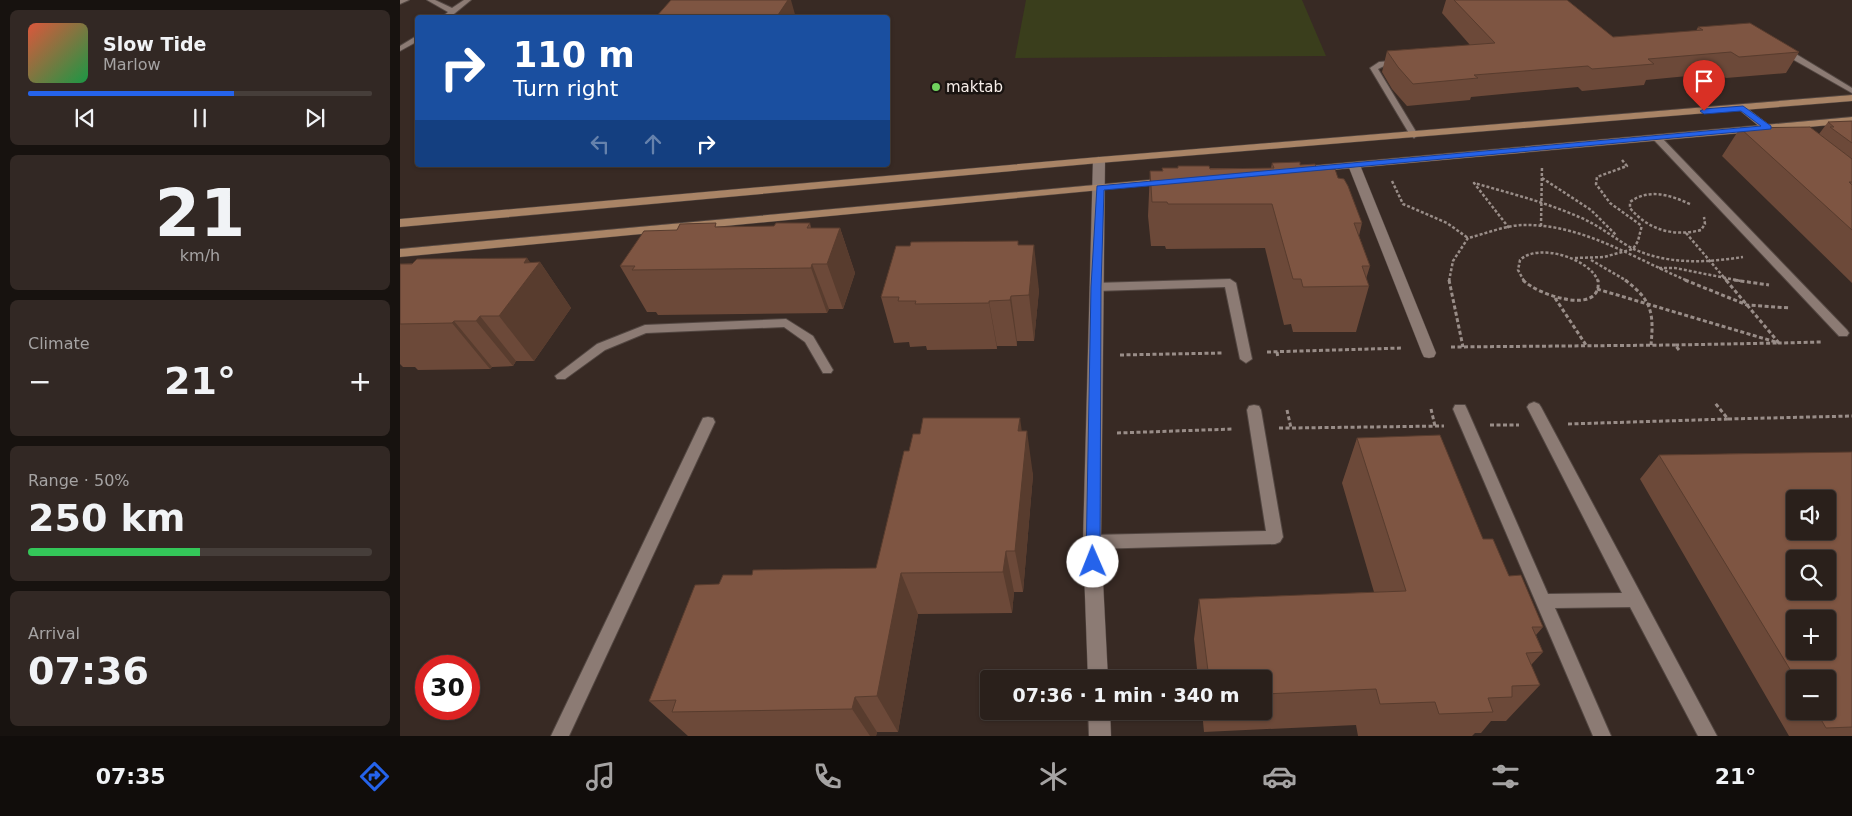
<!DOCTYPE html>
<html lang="en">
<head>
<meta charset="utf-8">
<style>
  :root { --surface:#2a201b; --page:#322824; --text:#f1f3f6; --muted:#a5a3a3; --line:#463e3a; --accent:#2563eb }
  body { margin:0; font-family:"DejaVu Sans",sans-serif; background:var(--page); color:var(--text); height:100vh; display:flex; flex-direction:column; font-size:19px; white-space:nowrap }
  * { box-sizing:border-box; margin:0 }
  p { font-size:16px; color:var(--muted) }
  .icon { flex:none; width:28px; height:28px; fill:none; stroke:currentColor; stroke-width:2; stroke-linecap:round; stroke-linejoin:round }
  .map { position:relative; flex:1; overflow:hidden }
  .sheet { display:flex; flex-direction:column; gap:10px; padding:10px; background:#17120f; width:400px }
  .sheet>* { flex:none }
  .top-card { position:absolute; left:15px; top:15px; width:475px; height:152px; border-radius:5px; box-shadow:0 1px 4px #0004,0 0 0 1px var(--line); background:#1a4fa0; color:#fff; overflow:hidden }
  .tools { position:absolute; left:1386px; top:490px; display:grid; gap:10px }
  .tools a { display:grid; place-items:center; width:50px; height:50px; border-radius:5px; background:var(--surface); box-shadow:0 1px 4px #0004,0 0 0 1px var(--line); font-size:25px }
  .speed { position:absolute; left:15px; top:655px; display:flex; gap:10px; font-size:25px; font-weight:700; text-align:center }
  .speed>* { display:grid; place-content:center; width:65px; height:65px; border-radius:50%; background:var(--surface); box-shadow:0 1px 4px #0004,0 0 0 1px var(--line); line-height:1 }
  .speed .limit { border:8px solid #d22; background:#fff; color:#111 }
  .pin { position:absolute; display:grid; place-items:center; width:42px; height:42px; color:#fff; margin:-51px -21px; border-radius:50% 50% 50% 0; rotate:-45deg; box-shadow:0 0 5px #0007 }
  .pin .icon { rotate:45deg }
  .me { position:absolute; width:55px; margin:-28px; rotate:359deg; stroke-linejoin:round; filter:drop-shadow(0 0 4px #0008) }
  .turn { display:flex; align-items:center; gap:18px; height:105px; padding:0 15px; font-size:22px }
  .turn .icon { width:65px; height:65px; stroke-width:2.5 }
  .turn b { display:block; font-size:35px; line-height:42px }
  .lanes { display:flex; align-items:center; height:48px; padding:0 15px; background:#0003; justify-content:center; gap:25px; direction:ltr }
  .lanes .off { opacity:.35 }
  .big { font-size:38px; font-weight:700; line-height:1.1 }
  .sheet .card { flex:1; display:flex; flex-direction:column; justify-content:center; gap:8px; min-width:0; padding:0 18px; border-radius:8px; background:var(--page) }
  .sheet .dial { align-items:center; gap:0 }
  .dial b { font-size:65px; line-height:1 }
  .song { display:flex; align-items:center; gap:15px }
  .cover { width:60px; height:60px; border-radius:8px; background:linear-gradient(135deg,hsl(10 70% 55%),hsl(140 70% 35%)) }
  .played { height:5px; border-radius:2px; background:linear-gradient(90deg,var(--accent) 60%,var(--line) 60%) }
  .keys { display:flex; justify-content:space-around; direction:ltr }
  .heat { display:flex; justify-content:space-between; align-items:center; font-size:28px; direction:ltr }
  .charge { height:8px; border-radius:4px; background:linear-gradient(90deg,#34c759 50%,var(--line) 0) }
  .trip { position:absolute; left:580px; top:670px; width:292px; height:50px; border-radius:5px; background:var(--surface); box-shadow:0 1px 4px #0004,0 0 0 1px var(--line); font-weight:700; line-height:50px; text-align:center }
  .dock { display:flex; height:80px; justify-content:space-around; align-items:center; background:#110d0b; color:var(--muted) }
  .dock .icon { width:35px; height:35px }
  .dock .current { color:var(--accent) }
  .dock b { font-size:22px; color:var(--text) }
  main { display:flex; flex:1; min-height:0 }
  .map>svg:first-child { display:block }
  .green { fill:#3a3e1c }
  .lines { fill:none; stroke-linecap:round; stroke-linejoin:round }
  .lane-casing { stroke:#534742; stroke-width:2 }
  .street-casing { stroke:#534742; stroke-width:1 }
  .secondary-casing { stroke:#534742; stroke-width:1 }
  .path-far1 { stroke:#998d88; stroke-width:2.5; stroke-dasharray:3 2; stroke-linecap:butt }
  .path { stroke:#998d88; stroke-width:3; stroke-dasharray:4 2.5; stroke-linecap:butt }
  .lane { fill:#8c7b74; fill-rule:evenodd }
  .street { fill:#8c7b74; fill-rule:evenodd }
  .secondary { fill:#a98466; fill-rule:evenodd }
  .wall { fill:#6c4939; fill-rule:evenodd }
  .shaded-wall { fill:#583c2e }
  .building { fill:#7e5542; stroke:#583c2e; fill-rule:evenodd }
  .route { fill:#2563eb; stroke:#184099 }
  .poi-dot { fill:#71d35e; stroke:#1a1411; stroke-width:2 }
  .labels { text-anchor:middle; stroke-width:5; stroke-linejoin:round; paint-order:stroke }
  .far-poi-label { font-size:15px; fill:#f7eee9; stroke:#1a1411; text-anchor:start }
</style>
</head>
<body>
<main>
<section class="sheet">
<div class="card">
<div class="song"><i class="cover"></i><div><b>Slow Tide</b><p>Marlow</p></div></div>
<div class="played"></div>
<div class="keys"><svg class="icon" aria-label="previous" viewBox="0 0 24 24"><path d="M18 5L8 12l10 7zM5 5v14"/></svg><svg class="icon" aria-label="pause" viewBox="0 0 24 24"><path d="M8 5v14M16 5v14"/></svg><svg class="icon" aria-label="next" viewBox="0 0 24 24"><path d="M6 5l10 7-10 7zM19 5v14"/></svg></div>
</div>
<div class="card dial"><b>21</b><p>km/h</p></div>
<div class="card"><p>Climate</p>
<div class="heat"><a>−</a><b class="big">21°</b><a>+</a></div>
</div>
<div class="card"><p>Range · 50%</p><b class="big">250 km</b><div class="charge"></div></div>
<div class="card"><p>Arrival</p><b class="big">07:36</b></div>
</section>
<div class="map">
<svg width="1452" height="736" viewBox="0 0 1452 736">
  <rect width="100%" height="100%" fill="#382a24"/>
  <path class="green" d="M626 0H902L926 56 615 58Z"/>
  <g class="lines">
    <defs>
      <path id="lane" d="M0 0H9L0 4Z
        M27 0H35L52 8 64 0H71L49 18H41L48 12Z
        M18 35V41L0 51V46Z
        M1380 48H1386L1452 88V93L1380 52Z
        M1000 60H1003V64L984 66 978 69 1018 135 1014 138 1010 135 970 68 979 62Z
        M1257 135 1260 136 1447 330 1449 333 1447 336H1439L1254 140 1253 138Z
        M830 279 836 283 852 359 846 363 840 359 825 287 696 291 690 287 696 283Z
        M386 319 413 336 433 370 431 373H423L405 342 384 327 246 333 205 350 165 379H157L155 376 197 344 245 325Z
        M1134 402 1139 404 1141 407 1317 736H1298L1230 607 1155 608 1211 736H1193L1053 409 1055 405H1065L1067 409 1148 594 1222 593 1127 407 1129 404Z
        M854 405 859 406 861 410 883 537 880 542 875 544 692 549 687 547 684 542 687 537 692 535 866 531 847 410 849 406Z
        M308 417 313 418 315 422 169 736H151L301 422 303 418Z"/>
      <path id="street" d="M1343 105 1384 136 1385 138 1384 140H1376L1339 110 1338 108Z
        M699 157 705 160 701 542 708 679H688L683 542 693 160Z
        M954 162 960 165 1036 353 1034 357 1029 358 1024 357 1022 353 948 165Z
        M688 711H710L711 736H689Z"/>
      <path id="secondary" d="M1452 95V101L699 163 0 227V219L699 157Z
        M1452 117V123L898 173 892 170 898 167Z
        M770 178 776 181 774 183 0 257V249Z"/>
    </defs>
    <use href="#lane" class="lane-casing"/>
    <use href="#street" class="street-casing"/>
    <use href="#secondary" class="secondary-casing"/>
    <path class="path-far1" d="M1222 160 1227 166 1197 177 1196 184 1210 203 1242 226
      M1142 178 1191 210 1216 235
      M992 181 1003 204 1047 223 1068 238
      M1290 204C1270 195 1249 188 1230 202V208C1248 230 1274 237 1301 230L1305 224 1304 217
      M1141 226 1142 166
      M1109 228 1074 183C1109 193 1145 202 1179 217 1197 224 1211 236 1228 246 1263 265 1305 263 1343 257
      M1286 233 1327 281
      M1175 258 1204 257 1233 249 1238 241 1242 225
      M1191 260 1227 281
      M1259 268H1275L1341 281
      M1049 281 1053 261 1068 238C1085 234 1106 225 1124 225 1183 224 1235 259 1288 281
      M1124 281 1118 270 1120 260C1139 242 1190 259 1198 281"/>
    <path class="path" d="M1049 280 1063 347
      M1123 280C1137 295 1203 317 1198 280
      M1225 280C1252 300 1254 313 1251 345
      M1285 280 1347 305 1390 308
      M1334 280 1369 285
      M1197 289 1379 343 1421 342
      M1155 298 1186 345
      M1051 347 1275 345
      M1279 350 1275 345 1379 343 1326 280
      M867 352 1003 348
      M877 352 878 358
      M720 355 823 353
      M1031 409 1035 426
      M887 410 891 428 1044 426
      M1328 419 1452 416
      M1168 424 1328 419 1315 403
      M1090 425H1119
      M879 428H891
      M717 433 833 429"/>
    <use href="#lane" class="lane"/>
    <use href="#street" class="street"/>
    <use href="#secondary" class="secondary"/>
  </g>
  <path class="wall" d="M1046 0H1167L1213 37 1296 31 1298 27 1399 52 1386 73 1326 78 1319 73 1246 80 1244 85 1182 91 1178 87 1071 97 1070 100 1007 106 992 89 982 72 987 51 1070 45 1042 13Z
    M1452 121V283L1322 156 1340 128 1419 134 1428 122Z
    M872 163 900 165 917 170 938 178 962 223 959 236 970 266 966 279 969 286 956 332H893L891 324 884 325 865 248 766 249 765 246H751L748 216 750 171H762V168H871Z
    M410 223 411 228H440L455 273 443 309H429L427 313 258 315 256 312H247L220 266 277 230 318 227 374 226Z
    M619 245 639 290 634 341H617V346H597V349L527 350 526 346 510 347 509 342 494 343 481 297Z
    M127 258 130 263 140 262 171 308 134 361H116L113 366 92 367 90 369 18 370 15 367H3L0 364V264Z
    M621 431 633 475 623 592H614L612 613 518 614 498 732H477L476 736H288L249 701 319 584 352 575 476 568 509 451Z
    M957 438 1083 539 1143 627 1136 635 1143 652 1131 665 1140 685 1106 721H1091L1081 733H1075L1072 736H958L956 725 804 732 802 711H864V679H798L794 639 799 599 974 592 942 483Z
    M1452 452V736H1389L1240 479 1259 455ZM1395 679H1428V711H1395Z"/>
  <path class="shaded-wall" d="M388 0H391L396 18H376Z
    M440 228 455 273 443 309 427 264Z
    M634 245 639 290 634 341 629 295Z
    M127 258 135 269 140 262 171 308 134 361 99 316 124 263Z
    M412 264 429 309 427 313 411 268Z
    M611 296 617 341V346L610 300Z
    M589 301 597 346V349L589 303Z
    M80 316 116 361 113 366 76 321Z
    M54 321 92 367 90 369 52 323Z
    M620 418 625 454 627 431 633 475 623 592 615 551 618 431Z
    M606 551 614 592 612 613 603 572Z
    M501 573 518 614 498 732 477 696Z
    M455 697 477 732 476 736H470L452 709Z"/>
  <path class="building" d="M271 0H388L376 18H255Z
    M1054 0H1167L1213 37 1303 30 1298 27 1350 23 1399 52 1339 57 1331 52 1248 59 1254 64 1192 69 1188 66 1074 75 1078 78 1013 84 998 67 987 51 1095 43Z
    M1452 121V143L1430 127H1434L1428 122Z
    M1410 127 1452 159V182H1449L1452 185V230L1340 128Z
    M900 162V165L915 164 917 170 935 169 938 178 944 179 948 186 962 223H954L970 266H962L969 286 903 287 901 279H893L872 204H768L767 202H752L750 171H763L762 168H778V166H809L810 169 874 168 872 163Z
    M316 223 315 227 374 226 376 223H410L407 228H440L427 264H412L411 268 232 270 235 266H220L244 231 277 230 280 224Z
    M618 241V245H634L629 295 611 296 610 300 589 301V303L515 304 516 301H498L499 297H481L496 246H510L511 242Z
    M127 258 124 263 140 262 99 316H80L76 321H54L52 323 0 324V264H12L17 259Z
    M523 418H620L618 431H627L615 551H606L603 572 501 573 477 696 455 697 452 709 272 712 276 700 249 701 295 585 319 584 323 575H352L353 570 476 568 504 451H509L513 434H520Z
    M1040 435 1083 539H1093L1109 576 1121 575 1143 627H1132L1143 652 1126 653 1140 685 1112 686V697L1088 698 1093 712 1039 714 1035 702 980 704 976 689 864 694V679H809L799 599 1006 591 957 438Z
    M1452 452V727L1426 728 1416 711H1428V679H1396L1259 455ZM1395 499H1428V531H1395ZM1395 559H1428V591H1395ZM1395 619H1428V651H1395Z"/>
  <path class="route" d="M1343 106 1371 126V129L704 190 701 287 700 562 698 566 693 568 688 566 686 562 691 287 697 186 1361 126 1341 111 1304 114 1300 111 1304 109Z"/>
  <circle class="poi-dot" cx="536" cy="87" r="5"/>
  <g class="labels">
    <g class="far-poi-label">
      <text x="546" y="92">maktab</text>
    </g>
  </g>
</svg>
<div class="tools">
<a><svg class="icon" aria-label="sound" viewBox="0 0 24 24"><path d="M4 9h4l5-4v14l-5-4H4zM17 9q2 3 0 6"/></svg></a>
<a><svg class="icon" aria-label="search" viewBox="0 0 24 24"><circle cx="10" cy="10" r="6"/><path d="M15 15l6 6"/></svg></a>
<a>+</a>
<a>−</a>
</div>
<div class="speed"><div class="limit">30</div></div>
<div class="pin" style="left:1304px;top:111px;background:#d93025"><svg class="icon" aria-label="arrive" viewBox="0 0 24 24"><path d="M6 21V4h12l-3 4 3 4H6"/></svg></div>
<svg class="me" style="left:693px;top:562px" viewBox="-20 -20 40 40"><circle r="19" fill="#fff"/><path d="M0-13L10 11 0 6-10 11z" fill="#2563eb"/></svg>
<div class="trip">07:36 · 1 min · 340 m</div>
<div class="top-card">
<div class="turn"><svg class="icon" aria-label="right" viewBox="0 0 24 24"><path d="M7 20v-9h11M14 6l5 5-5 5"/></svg><div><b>110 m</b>Turn right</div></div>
<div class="lanes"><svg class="icon off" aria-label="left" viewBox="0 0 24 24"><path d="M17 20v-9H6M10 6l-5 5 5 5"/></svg><svg class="icon off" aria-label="ahead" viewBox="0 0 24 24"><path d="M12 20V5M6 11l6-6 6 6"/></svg><svg class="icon" aria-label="right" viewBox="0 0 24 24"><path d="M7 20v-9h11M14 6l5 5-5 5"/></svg></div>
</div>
</div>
</main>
<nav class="dock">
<b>07:35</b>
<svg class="icon current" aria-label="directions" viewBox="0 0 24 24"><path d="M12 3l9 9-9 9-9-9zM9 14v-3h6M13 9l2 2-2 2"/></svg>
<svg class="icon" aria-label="music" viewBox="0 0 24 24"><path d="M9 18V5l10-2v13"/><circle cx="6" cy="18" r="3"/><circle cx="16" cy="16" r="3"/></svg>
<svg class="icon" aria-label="phone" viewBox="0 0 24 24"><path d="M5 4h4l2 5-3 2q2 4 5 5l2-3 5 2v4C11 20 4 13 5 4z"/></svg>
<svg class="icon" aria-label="climate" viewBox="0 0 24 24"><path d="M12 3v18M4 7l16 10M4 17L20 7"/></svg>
<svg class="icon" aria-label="car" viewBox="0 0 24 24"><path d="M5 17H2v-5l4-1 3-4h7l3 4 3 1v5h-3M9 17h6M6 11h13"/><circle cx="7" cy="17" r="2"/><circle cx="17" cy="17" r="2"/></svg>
<svg class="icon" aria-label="filters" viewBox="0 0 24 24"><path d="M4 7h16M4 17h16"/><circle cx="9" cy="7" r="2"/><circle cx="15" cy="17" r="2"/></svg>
<b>21°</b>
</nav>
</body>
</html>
